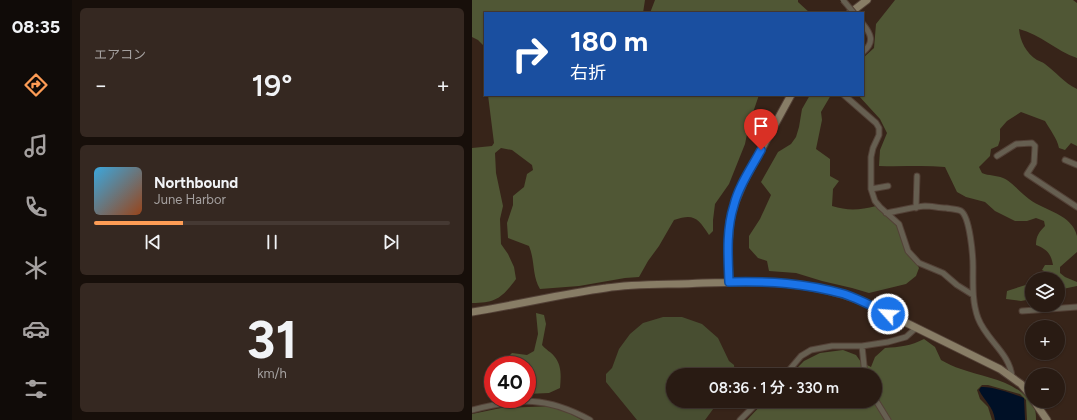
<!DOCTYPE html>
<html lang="ja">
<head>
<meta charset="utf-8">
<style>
  :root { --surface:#291b13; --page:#352821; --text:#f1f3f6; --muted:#a5a1a0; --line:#453933; --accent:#fd9c55 }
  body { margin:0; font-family:Figtree,"Noto Sans JP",sans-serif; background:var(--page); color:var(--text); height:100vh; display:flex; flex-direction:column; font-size:15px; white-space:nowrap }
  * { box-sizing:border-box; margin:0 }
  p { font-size:13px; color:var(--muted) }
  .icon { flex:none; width:22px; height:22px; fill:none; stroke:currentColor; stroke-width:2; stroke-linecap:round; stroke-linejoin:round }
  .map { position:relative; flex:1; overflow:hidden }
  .side { display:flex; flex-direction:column; gap:8px; padding:8px; background:#170f0a; width:400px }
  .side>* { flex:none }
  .top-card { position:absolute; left:12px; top:12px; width:380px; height:84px; border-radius:0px; box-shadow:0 1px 3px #0004,0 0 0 1px var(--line); background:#1a4fa0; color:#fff; overflow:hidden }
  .fabs { position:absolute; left:553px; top:272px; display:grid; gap:8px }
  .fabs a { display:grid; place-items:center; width:40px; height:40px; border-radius:50%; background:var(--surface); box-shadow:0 1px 3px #0004,0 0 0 1px var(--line); font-size:20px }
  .speed { position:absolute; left:12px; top:356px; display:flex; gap:8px; font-size:20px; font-weight:700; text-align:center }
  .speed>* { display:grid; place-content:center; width:52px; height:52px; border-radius:50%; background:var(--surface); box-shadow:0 1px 3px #0004,0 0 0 1px var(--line); line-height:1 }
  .speed .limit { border:6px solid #d22; background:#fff; color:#111 }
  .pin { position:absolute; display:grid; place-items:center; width:34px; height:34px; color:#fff; margin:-41px -17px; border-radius:50% 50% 50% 0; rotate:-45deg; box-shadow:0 0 4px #0007 }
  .pin .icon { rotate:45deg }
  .me { position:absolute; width:44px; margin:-22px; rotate:296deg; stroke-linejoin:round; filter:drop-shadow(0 0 3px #0008) }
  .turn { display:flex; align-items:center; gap:14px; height:84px; padding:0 20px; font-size:18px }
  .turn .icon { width:52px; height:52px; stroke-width:2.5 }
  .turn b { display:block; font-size:28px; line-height:34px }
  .big { font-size:30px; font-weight:600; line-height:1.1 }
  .side .widget { flex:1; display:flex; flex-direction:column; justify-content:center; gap:6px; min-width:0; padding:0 14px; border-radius:6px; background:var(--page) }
  .side .dial { align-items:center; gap:0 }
  .dial b { font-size:52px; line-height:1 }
  .song { display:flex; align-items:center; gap:12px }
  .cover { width:48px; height:48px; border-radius:6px; background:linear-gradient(135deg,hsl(200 70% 55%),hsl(20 70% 35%)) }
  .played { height:4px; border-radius:2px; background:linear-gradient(90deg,var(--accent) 25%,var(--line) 25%) }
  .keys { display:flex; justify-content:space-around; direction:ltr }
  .heat { display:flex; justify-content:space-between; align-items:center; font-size:22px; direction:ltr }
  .trip { position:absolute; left:194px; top:368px; width:216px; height:40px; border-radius:20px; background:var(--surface); box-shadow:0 1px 3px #0004,0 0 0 1px var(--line); font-weight:600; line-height:40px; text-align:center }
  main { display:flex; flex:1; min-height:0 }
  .tabs { display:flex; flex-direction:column; width:72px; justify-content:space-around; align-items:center; background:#100b08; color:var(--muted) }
  .tabs .icon { width:28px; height:28px }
  .tabs .current { color:var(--accent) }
  .tabs b { font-size:18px; color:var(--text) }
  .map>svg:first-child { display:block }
  .green { fill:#484e31 }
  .forest { fill:#505735 }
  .water { fill:#001026 }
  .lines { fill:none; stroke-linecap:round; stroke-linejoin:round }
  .street-casing { stroke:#534137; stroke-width:7 }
  .secondary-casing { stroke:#534137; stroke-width:9 }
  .street { stroke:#665f51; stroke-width:5 }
  .secondary { stroke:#887d66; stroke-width:7 }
  .street-bridge-casing { stroke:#534137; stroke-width:7; stroke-linecap:butt }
  .street-bridge { stroke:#665f51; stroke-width:5 }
  .route-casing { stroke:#114b97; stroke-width:10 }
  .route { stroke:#1a73e8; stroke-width:7 }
</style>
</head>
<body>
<main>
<nav class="tabs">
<b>08:35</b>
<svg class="icon current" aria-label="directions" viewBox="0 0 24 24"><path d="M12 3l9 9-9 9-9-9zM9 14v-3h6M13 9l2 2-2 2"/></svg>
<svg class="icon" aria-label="music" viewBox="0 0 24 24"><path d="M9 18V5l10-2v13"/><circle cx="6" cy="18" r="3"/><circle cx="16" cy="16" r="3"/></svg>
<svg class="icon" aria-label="phone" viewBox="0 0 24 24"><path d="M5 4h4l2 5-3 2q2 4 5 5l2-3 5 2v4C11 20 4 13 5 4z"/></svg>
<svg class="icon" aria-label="climate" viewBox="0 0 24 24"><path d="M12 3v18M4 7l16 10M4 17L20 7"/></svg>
<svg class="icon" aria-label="car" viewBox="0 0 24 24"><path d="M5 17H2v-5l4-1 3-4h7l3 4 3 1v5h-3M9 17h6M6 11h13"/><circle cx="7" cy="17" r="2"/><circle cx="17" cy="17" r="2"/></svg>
<svg class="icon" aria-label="filters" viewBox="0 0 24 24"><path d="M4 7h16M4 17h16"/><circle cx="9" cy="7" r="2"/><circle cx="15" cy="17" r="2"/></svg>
</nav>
<section class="side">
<div class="widget"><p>エアコン</p>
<div class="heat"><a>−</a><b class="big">19°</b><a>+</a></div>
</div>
<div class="widget">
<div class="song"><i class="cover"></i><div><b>Northbound</b><p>June Harbor</p></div></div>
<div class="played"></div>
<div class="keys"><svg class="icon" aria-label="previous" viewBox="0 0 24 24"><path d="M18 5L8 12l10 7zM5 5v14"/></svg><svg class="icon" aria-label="pause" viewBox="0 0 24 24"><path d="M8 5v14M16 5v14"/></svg><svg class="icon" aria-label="next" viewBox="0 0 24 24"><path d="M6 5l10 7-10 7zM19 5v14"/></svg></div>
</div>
<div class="widget dial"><b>31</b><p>km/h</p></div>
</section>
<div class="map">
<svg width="605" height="420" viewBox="0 0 605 420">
  <rect width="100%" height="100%" fill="#372419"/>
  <path class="green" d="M191 317H210L230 324 246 338 257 361 262 365 263 375H201V401H247L233 420H165L134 382V374L140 368 147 349 158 334 171 323Z"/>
  <path class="forest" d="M0 0H173L171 13H13V47L6 40 0 37Z
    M183 0H326V2L338 13H178Z
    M423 0H601L605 3V58C584 51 568 34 547 29 548 41 554 53 565 60 567 61 571 62 573 64 584 72 592 83 605 89V146L599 143 593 150 587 148C585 138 578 130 573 121L549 112 535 121 528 129V140L526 146 519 149 518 156 507 167 510 173C517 176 524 175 531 178 539 181 549 193 557 199 573 211 600 214 605 236 605 241 605 247 605 252L588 267V273L593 277 605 282V286L586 290V279H577L579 278 578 274 570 270 573 265H581C579 253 574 249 564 245 564 236 567 232 573 226L572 221 564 218 555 221H543L523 211 513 202 494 197 485 192 473 167C451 165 429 167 407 166L408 150 415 133 408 119 386 95H391V58L402 48 404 24Z
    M16 95H287L277 124 273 144 257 184 243 204 241 220V231L237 235C226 218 222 213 202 220L187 246 176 261 167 277 153 278 107 286 68 289C60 276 63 260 57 246L36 238 35 223 41 205V196L52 187 55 174 61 170 60 165 40 150 29 148 23 153 24 173 31 206 28 219 29 244 36 254 42 267 44 279C30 298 24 303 0 303V148L20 146 22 143Z
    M338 95H359L349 112 350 120 344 149 358 159V176L367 181 361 189 360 206C376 211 388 210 404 206L424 223 428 234 447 268 444 276 434 284 397 293 380 288 350 281 324 273 297 271 295 261 286 258 277 248V236L288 219 299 195 289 182 306 152 319 144 324 137 327 127 330 109Z
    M560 283V299L549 301 534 299 535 291Z
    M64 313 72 315 74 324 70 345C74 350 79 352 82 356 90 365 89 377 88 388L77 393 55 394V365H28L40 353 55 355 62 351 66 334Z
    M452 339 463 347 469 360C475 363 482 367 489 369 514 378 549 381 562 408 564 411 564 416 564 420H555L554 400 548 394 516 385H510L505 390 508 399 516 407 520 420H275L293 401H403V375H318L332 361 348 353 371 350 384 355 389 362 399 367 403 357 413 348C427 347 439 346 452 339Z
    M84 406 110 420H0V414L29 408Z"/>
  <path class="water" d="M509 387C520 386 542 394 552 398L553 420H523C521 406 513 402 507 390Z"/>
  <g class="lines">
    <defs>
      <path id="street" d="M391 24C399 34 403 42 391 52
        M372 95 404 123 407 128V135L401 148 399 157V189L403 201 408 207 427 224 436 251 447 263 471 273 485 285 501 295
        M525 156 544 144 560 143 563 146 562 163 555 174 605 207
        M593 160 605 165
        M399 189 416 186
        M444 208 445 176
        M414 213C427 211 440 207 453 206 460 206 467 208 474 208 479 209 485 209 489 211 498 217 501 256 501 267 501 284 500 302 506 318 514 340 538 353 540 377
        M550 311 605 307
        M390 346 393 375
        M313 375 329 356 339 350 360 346H390L416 342 434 337 444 328
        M403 399 416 420
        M0 410C48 398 74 396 118 420
        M268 420 287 401"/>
      <path id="secondary" d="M378 13 395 0
        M257 282 256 248 258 221 262 205 272 181 319 95
        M0 312C45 305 89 294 134 288 166 283 199 285 231 283 288 281 335 280 390 301L528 369 549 384 560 397
        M562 401 575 420"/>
    </defs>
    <use href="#street" class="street-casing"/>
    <use href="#secondary" class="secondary-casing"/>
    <use href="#street" class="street"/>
    <use href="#secondary" class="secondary"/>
    <defs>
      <path id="street-bridge" d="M371 0 382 13"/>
    </defs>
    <use href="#street-bridge" class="street-bridge-casing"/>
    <use href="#street-bridge" class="street-bridge"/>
  </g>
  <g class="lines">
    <defs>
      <path id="route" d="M289 150C280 167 267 185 262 205 254 230 256 256 257 282 298 281 332 283 372 294 387 299 402 307 416 314"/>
    </defs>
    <use href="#route" class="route-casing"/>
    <use href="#route" class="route"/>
  </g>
</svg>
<div class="fabs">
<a><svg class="icon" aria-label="layers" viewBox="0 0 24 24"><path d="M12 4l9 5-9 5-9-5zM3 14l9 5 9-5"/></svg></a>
<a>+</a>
<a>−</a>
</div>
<div class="speed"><div class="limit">40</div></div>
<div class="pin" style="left:289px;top:150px;background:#d93025"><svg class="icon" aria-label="arrive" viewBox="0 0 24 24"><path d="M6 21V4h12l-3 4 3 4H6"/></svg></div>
<svg class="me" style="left:416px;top:314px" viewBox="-20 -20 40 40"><circle r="17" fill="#1a73e8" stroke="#fff" stroke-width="3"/><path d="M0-11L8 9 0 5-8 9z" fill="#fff"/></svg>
<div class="trip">08:36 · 1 分 · 330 m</div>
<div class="top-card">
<div class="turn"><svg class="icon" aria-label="right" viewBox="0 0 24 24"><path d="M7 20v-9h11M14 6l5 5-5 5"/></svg><div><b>180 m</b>右折</div></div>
</div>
</div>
</main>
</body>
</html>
